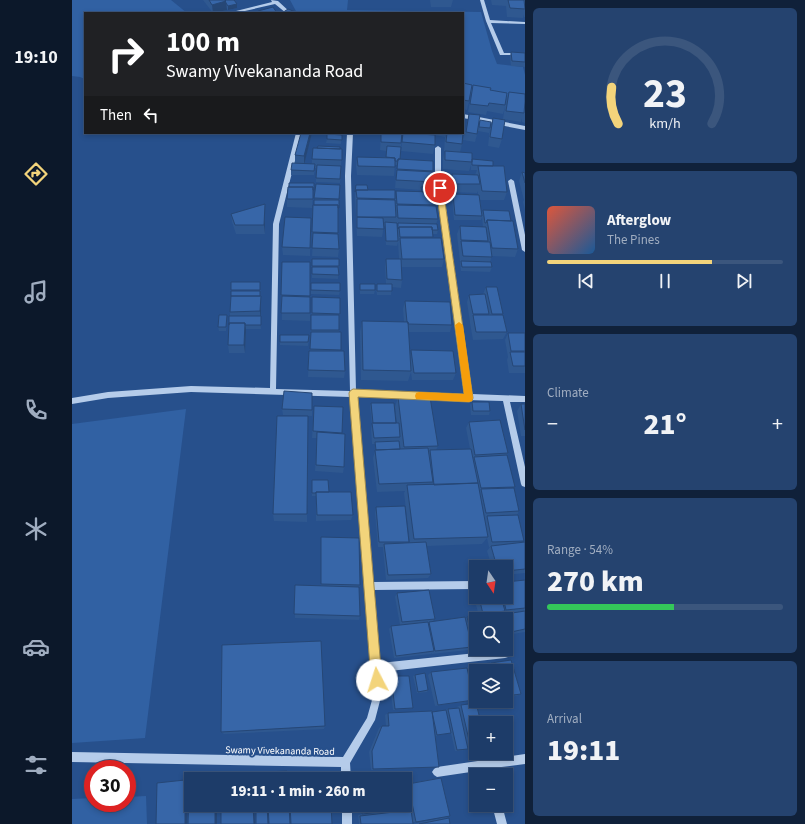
<!DOCTYPE html>
<html lang="en">
<head>
<meta charset="utf-8">
<style>
  :root { --surface:#1d3c69; --page:#25436f; --text:#f1f3f6; --muted:#a0adc0; --line:#3b567d; --accent:#f3d47b }
  body { margin:0; font-family:"Source Sans 3",sans-serif; background:var(--page); color:var(--text); height:100vh; display:flex; flex-direction:column; font-size:15px; white-space:nowrap }
  * { box-sizing:border-box; margin:0 }
  p { font-size:13px; color:var(--muted) }
  .icon { flex:none; width:22px; height:22px; fill:none; stroke:currentColor; stroke-width:2; stroke-linecap:round; stroke-linejoin:round }
  .map { position:relative; flex:1; overflow:hidden }
  .panel { display:flex; flex-direction:column; gap:8px; padding:8px; background:#10213a; width:280px }
  .panel>* { flex:none }
  .banner { position:absolute; left:12px; top:12px; width:380px; height:122px; border-radius:0px; box-shadow:0 2px 6px #0003,0 0 0 1px var(--line); background:#202124; color:#fff; overflow:hidden }
  .needle { width:26px; rotate:167deg }
  .controls { position:absolute; left:397px; top:560px; display:grid; gap:8px }
  .controls a { display:grid; place-items:center; width:44px; height:44px; border-radius:0px; background:var(--surface); box-shadow:0 2px 6px #0003,0 0 0 1px var(--line); font-size:20px }
  .speed { position:absolute; left:12px; top:760px; display:flex; gap:8px; font-size:20px; font-weight:700; text-align:center }
  .speed>* { display:grid; place-content:center; width:52px; height:52px; border-radius:50%; background:var(--surface); box-shadow:0 2px 6px #0003,0 0 0 1px var(--line); line-height:1 }
  .speed .limit { border:6px solid #d22; background:#fff; color:#111 }
  .pin { position:absolute; display:grid; place-items:center; width:34px; height:34px; color:#fff; margin:-17px; border:2px solid #fff; border-radius:50%; box-shadow:0 1px 4px #0007 }
  .me { position:absolute; width:44px; margin:-22px; rotate:355deg; stroke-linejoin:round; filter:drop-shadow(0 0 3px #0008) }
  .turn { display:flex; align-items:center; gap:14px; height:84px; padding:0 16px; font-size:18px }
  .turn .icon { width:52px; height:52px; stroke-width:2.5 }
  .turn b { display:block; font-size:28px; line-height:34px }
  .then { display:flex; align-items:center; height:38px; padding:0 16px; background:#0003; gap:8px; font-size:15px }
  .big { font-size:30px; font-weight:800; line-height:1.1 }
  .panel .card { flex:1; display:flex; flex-direction:column; justify-content:center; gap:6px; min-width:0; padding:0 14px; border-radius:6px; background:var(--page) }
  .panel .dial { align-items:center; gap:0 }
  .dial svg { height:104px; overflow:visible; fill:none; stroke:var(--line); stroke-width:7; stroke-linecap:round; text-anchor:middle }
  .dial text { fill:var(--text); stroke:none }
  .song { display:flex; align-items:center; gap:12px }
  .cover { width:48px; height:48px; border-radius:6px; background:linear-gradient(135deg,hsl(10 70% 55%),hsl(210 70% 35%)) }
  .played { height:4px; border-radius:2px; background:linear-gradient(90deg,var(--accent) 70%,var(--line) 70%) }
  .keys { display:flex; justify-content:space-around; direction:ltr }
  .heat { display:flex; justify-content:space-between; align-items:center; font-size:22px; direction:ltr }
  .charge { height:6px; border-radius:3px; background:linear-gradient(90deg,#34c759 54%,var(--line) 0) }
  .trip { position:absolute; left:112px; top:772px; width:228px; height:40px; border-radius:0px; background:var(--surface); box-shadow:0 2px 6px #0003,0 0 0 1px var(--line); font-weight:800; line-height:40px; text-align:center }
  main { display:flex; flex:1; min-height:0 }
  .tab-bar { display:flex; flex-direction:column; width:72px; justify-content:space-around; align-items:center; background:#0c182a; color:var(--muted) }
  .tab-bar .icon { width:28px; height:28px }
  .tab-bar .current { color:var(--accent) }
  .tab-bar b { font-size:18px; color:var(--text) }
  .map>svg:first-child { display:block }
  .green { fill:#3161a3 }
  .lines { fill:none; stroke-linecap:round; stroke-linejoin:round }
  .minor { fill:#b5ccea; fill-rule:evenodd }
  .wall { fill:#2f5890; fill-rule:evenodd }
  .shaded-wall { fill:#264776 }
  .building { fill:#3766a8; stroke:#264776 }
  .route { fill:#f3d47b; stroke:#9e8a50 }
  .slow { fill:#f59e0b }
  .labels { text-anchor:middle; stroke-width:4; stroke-linejoin:round; paint-order:stroke }
  .street-label { font-size:10px; fill:#fff; stroke:#27508c }
</style>
</head>
<body>
<main>
<nav class="tab-bar">
<b>19:10</b>
<svg class="icon current" aria-label="directions" viewBox="0 0 24 24"><path d="M12 3l9 9-9 9-9-9zM9 14v-3h6M13 9l2 2-2 2"/></svg>
<svg class="icon" aria-label="music" viewBox="0 0 24 24"><path d="M9 18V5l10-2v13"/><circle cx="6" cy="18" r="3"/><circle cx="16" cy="16" r="3"/></svg>
<svg class="icon" aria-label="phone" viewBox="0 0 24 24"><path d="M5 4h4l2 5-3 2q2 4 5 5l2-3 5 2v4C11 20 4 13 5 4z"/></svg>
<svg class="icon" aria-label="climate" viewBox="0 0 24 24"><path d="M12 3v18M4 7l16 10M4 17L20 7"/></svg>
<svg class="icon" aria-label="car" viewBox="0 0 24 24"><path d="M5 17H2v-5l4-1 3-4h7l3 4 3 1v5h-3M9 17h6M6 11h13"/><circle cx="7" cy="17" r="2"/><circle cx="17" cy="17" r="2"/></svg>
<svg class="icon" aria-label="filters" viewBox="0 0 24 24"><path d="M4 7h16M4 17h16"/><circle cx="9" cy="7" r="2"/><circle cx="15" cy="17" r="2"/></svg>
</nav>
<div class="map">
<svg width="453" height="824" viewBox="0 0 453 824">
  <rect width="100%" height="100%" fill="#27508c"/>
  <path class="green" d="M0 0H99L115 13H13V79L8 77 0 76Z
    M218 0H276L275 10 409 12 420 51 425 64 451 67 453 75V102L391 91V13H225Z
    M114 409 73 738 0 743V424Z
    M74 796 75 824H0V799L21 798V803H55V797Z"/>
  <g class="lines">
    <path class="minor" d="M199 0 206 1 219 13H214L203 4 164 13H156L200 2Z
      M408 0H412L418 20 453 22V24L419 23 432 53H453V55H428L414 21Z
      M391 114 453 126V130L391 118Z
      M224 133H230L207 224 204 389 278 391 273 176 275 133H281L279 176 284 391 393 394 363 173V148L366 146 369 148V173L400 394 453 396V402H438L453 467V487L450 486 449 484 431 401 285 397 301 582 404 581V589L301 590 308 663 433 650 436 651 437 654 436 657 433 658 309 672 310 693 303 720 278 763 279 779H269V767L0 762V752L271 757 295 718 302 693 278 397 119 392 36 398 0 404V398L36 392 119 386 198 388 201 224Z
      M439 179 442 181 453 235V252L450 250 436 181Z
      M453 754V764L421 768 423 775H413L412 770 365 777 362 775 360 772 362 769 365 767Z
      M270 805H280V824H270Z
      M420 805H430L435 824H425Z"/>
  </g>
  <path class="wall" d="M131 0H162L165 4V8L156 10 154 8 155 10 141 13Z
    M358 0H381L379 7H359Z
    M419 0H453V17H452V14L451 18 435 17 434 6 420 5Z
    M439 52 453 53V67L439 66 438 57Z
    M391 83 397 101 395 110 391 109Z
    M401 85 418 90 434 100 437 92 453 94V123L450 122V118L449 122 431 119 433 106 431 114 415 111 414 115 396 112Z
    M397 114 407 124 418 128 417 133 406 131 403 142 391 140Z
    M421 118 430 139 427 148 416 146 418 127Z
    M240 133 232 164H240V159L268 149H270L268 183 244 182V168H243L242 175H219V170L223 164V155Z
    M309 133H330L328 159 361 161V172L362 182 360 188 364 205 366 219 364 224 366 230 365 234H361V238L372 259 370 267H329L330 280 329 288 320 287 319 295H305L304 288 305 284H314L313 267 314 259H327L326 242 325 246 314 245 313 226H312L310 237 285 236 283 197 284 185 296 190 323 198 324 191 348 192 349 190 323 188 325 165H323L322 176 285 175 284 166 285 157H314V151L308 150Z
    M331 133 363 145 361 154 329 151Z
    M358 133H374L373 137 357 134Z
    M374 133H391L390 144 388 152 400 160 421 166 435 192 432 200H408L410 213 411 210 439 221 446 249 443 257 420 256 418 262 420 267 418 272 389 271 385 234 388 226 411 227 410 217 409 220H382L380 198 381 194 406 195V191L405 193 379 192 378 183 380 174 403 175 405 170H399V165L397 171 371 169V159L373 151H372L373 138Z
    M270 135 269 144 254 143 255 139Z
    M450 172 453 173V210L451 202 452 200 447 181Z
    M242 183 240 208 215 207V199Z
    M244 184 268 185 266 212V234L267 249 266 257 240 256 241 240H240V232Z
    M193 204V234H164L160 222 159 214Z
    M239 218 238 256 211 255 210 247Z
    M240 259 267 266 266 279 240 278Z
    M238 262V321L210 320V303H209V295Z
    M239 283 268 291 267 295 239 294Z
    M288 284 303 290 302 294H288Z
    M188 286 189 304V329H174L173 353H157L156 345 158 316V312L159 294V290Z
    M414 287 431 314V315L435 332 431 339 401 340 398 323V322L395 302 397 295 411 294Z
    M240 297 268 314 267 332H269V351L273 371 272 378 236 377 237 351H238Z
    M333 301 380 325 378 332H336L338 356 339 350 384 373 381 380H340L339 372 336 381 289 380 288 332 290 321 332 322 331 309Z
    M155 315V319L154 331H147L146 327Z
    M436 333H453V373H437L435 360 436 357 433 340Z
    M237 335 236 346 208 345V342Z
    M240 393V416L211 415 210 409Z
    M326 397 366 446 364 450 398 449 394 428 397 422 436 453 435 455 443 487 442 488 447 511 445 515 452 541 450 542H453V573L434 575V567H420L415 551 418 547H417L415 538 410 544 355 546 359 574 356 578 314 580 311 548V547H306L303 513 304 507 337 542 336 543H338L332 493 333 491 305 492 301 458 303 451V444H300L299 429 300 424 298 406 299 403 324 423H325L323 407Z
    M400 402 418 411 417 415H399L398 405Z
    M449 404H453V436H449L445 411Z
    M242 406 271 407 270 434 272 467 271 473 243 471 245 438H240Z
    M236 416 235 522 202 521 201 514Z
    M240 480 257 492 281 515 279 520 244 521V496H240Z
    M249 537 288 585 287 587 288 616 287 620 223 618V585L249 586Z
    M453 580V632L435 635 437 642 434 645V619H404V649L398 650V648L396 650 360 654V653L359 654 322 658 317 629 319 626 328 625 323 597 325 593 363 619 361 621 393 619 395 617 407 616 400 590 404 586V597H434ZM452 611 434 614 431 616 430 614Z
    M439 660 449 694 444 696 434 698V671H404V701H420L401 704 400 701H399L363 706 356 675 359 672 395 668 397 666 418 663V664L419 663Z
    M343 675 356 690 355 692 345 693 341 676Z
    M319 676 341 708 339 709 321 710 317 679Z
    M389 705 404 723V749L383 751 374 710 376 709 386 708 385 707Z
    M360 711 379 733 363 736 367 767 299 770 297 752 307 728 310 726H314L313 715 316 713Z
    M253 726 252 729 152 734 149 732Z
    M366 778H369L344 822H341V824L373 817 377 818 378 824H287L286 815 290 814H289L288 805H333L336 809 338 810 333 784Z"/>
  <path class="shaded-wall" d="M154 1 155 10 141 13 140 5Z
    M165 4V8L156 10V6Z
    M238 133H240L232 165V156Z
    M193 204V234L192 225Z
    M188 282V303L189 296V329L188 311Z
    M173 323 174 330 173 353 172 345Z
    M113 780H116L115 824H113Z
    M143 805H145V824H143Z
    M181 805H182L183 824H182Z"/>
  <path class="building" d="M137 0H153L154 1 140 5Z
    M153 0H162L165 4 156 6 154 3Z
    M436 0H452L453 9 438 8Z
    M201 7 205 13H187L186 11Z
    M216 9 226 13H210Z
    M439 52 453 53V62L440 61Z
    M391 83 400 85 397 101 391 100Z
    M401 85 419 88 418 90 435 93 433 105 417 103 416 106 398 104Z
    M437 92 453 94V102L452 113 434 111Z
    M397 114 408 115 405 134 394 132Z
    M421 118 433 120 430 139 418 137Z
    M408 120 419 122 418 128 407 127Z
    M229 133H238L232 156 223 155Z
    M309 133H330L329 143 309 142Z
    M331 133 363 135V145L330 142Z
    M375 133H391L390 144 374 142Z
    M255 134 270 135V140L255 139Z
    M246 146 268 147V149L245 148Z
    M315 146 329 147 328 159H326V161H323V158L314 157Z
    M241 148 270 149V160L240 159Z
    M373 151 400 153V162L373 160Z
    M285 157 323 158V167L286 166Z
    M326 159 361 161V171L325 169Z
    M400 159 421 161V166L400 165Z
    M220 163 243 164 242 171 219 170Z
    M245 165 269 166 268 179 244 178Z
    M406 166H432L435 192 410 191Z
    M325 170 362 172V182L324 180Z
    M450 172 453 173V183Z
    M380 174 406 175 408 184H381Z
    M217 183H242V190H241V187H217Z
    M244 184 268 185 267 199 242 198Z
    M284 185H295L296 190H284L283 192Z
    M216 187H241V199H215Z
    M349 187H360L361 192H350Z
    M284 190H323V199L285 198Z
    M324 191 363 192 364 205 325 204Z
    M381 194 407 195 410 216 383 215Z
    M285 199 323 200 324 217H285Z
    M242 200H267V208H266V205H242Z
    M193 204 192 225H163L159 214Z
    M241 205H266V233L240 232Z
    M325 205 364 206 366 219 326 218Z
    M411 210 437 211 439 221 415 220 414 223H413Z
    M213 217 239 218 238 248 210 247Z
    M285 217 311 218 312 229 285 228Z
    M415 220 441 221 446 249 420 248Z
    M313 222 325 223 326 241H314Z
    M326 223 365 224 366 230H360V227H327L326 229Z
    M388 226 414 227 416 241 389 240Z
    M327 227H360L361 237H328Z
    M241 233 266 234 267 249 240 248Z
    M328 238H369L372 259H330Z
    M389 241 418 242 420 257 391 256Z
    M240 259H267V266H240Z
    M314 259H329L330 280 315 279Z
    M389 261 419 262 420 267H390Z
    M210 262H238V296L209 295Z
    M240 267H266L267 275 240 274Z
    M159 282H188V290H159Z
    M239 283H268V291L239 290Z
    M288 284H303V290H288Z
    M305 284H320V291H305Z
    M414 287H425L431 314H420Z
    M159 291H188V296H159Z
    M413 294 417 314H401L397 295Z
    M159 296H189L188 311 158 312Z
    M210 296 238 297V313H209Z
    M240 297 268 298V314L240 313Z
    M333 301 378 302 380 325 336 324V322H335Z
    M147 315H155L154 327H146Z
    M239 315H267V330H239Z
    M401 315H431L435 332H404Z
    M157 316H189V325H173V323H157V325Z
    M290 321 336 322 339 371 291 370Z
    M157 323H173L172 345H156Z
    M239 332H269V350L238 349Z
    M436 333H453V351H439Z
    M208 335H237L236 342H208Z
    M339 350 381 351 384 373H342Z
    M237 351H272L273 371 236 370Z
    M438 352H453V366H441Z
    M212 391 240 393V410L210 409Z
    M326 397H358L366 446 332 447Z
    M400 402H417L418 411H401Z
    M299 403H322L324 423H301Z
    M449 404H453V430Z
    M242 406 271 407 270 433 241 431Z
    M205 416H236L235 514H201Z
    M428 420 436 453 403 455 397 422Z
    M300 423H327L328 437 302 438Z
    M245 432 273 434 272 467 244 465Z
    M327 441 328 449 304 450 303 442Z
    M356 448 361 482 307 484 303 450Z
    M399 449 406 483 362 485 358 450Z
    M435 455 443 487 409 488 402 457Z
    M240 480H256L257 492H244V493H240Z
    M406 483 416 537 342 539 335 485Z
    M442 488 447 511 414 513 409 489Z
    M244 492H279L281 515H245Z
    M333 506 337 542H307L304 507Z
    M446 515 452 541 420 542 415 516Z
    M249 537 287 538 288 585 249 584Z
    M354 542 359 574 316 575 312 544Z
    M453 542V569L434 571V567H425L419 546Z
    M453 580V608L434 610 431 597H434V582Z
    M223 585 287 587 288 616 222 614Z
    M357 590 363 619 330 622 325 593Z
    M407 597H429L433 611 411 614Z
    M453 611V629L439 632 434 614Z
    M430 613 432 619H404V646L402 647 395 617Z
    M393 617 400 647 363 651 357 622Z
    M356 622 362 651 324 656 319 626Z
    M434 629 437 642 434 643Z
    M249 641 253 726 149 732 150 645Z
    M439 660 449 694 434 696V671H421L419 663Z
    M418 663 420 671H404V697L397 666Z
    M395 668 402 700 366 705 359 672Z
    M353 673 356 690 346 692 343 675Z
    M319 676H337L341 708 323 709Z
    M404 703 409 723H404V748L399 749 389 705Z
    M387 708 396 749 385 750 376 709Z
    M374 710 379 733 365 735 360 712Z
    M360 711 367 767 301 769 300 751 310 726H317L316 713Z
    M215 771V779H195V772Z
    M194 775V779H183V776Z
    M181 777V779H159Z
    M369 778 378 816 344 822 336 784Z
    M113 780V824H84L85 783Z
    M333 786 337 809 290 814 289 805H333Z
    M117 788H119V805H143V824H116Z
    M149 805H181L182 824H149Z
    M184 805H195L196 824H184Z
    M196 805H217L218 824H197Z
    M218 805H259L260 824H219Z
    M339 810 341 824H289L288 816Z
    M377 818 378 824H347Z"/>
  <path class="route" d="M365 186H368L371 188 401 398 400 401 397 402 286 397 310 680 309 684 305 686 301 684 299 680 277 393 278 391 281 389 392 394 364 188Z"/>
  <path class="slow" d="M387 322 391 325 401 398 400 401 397 402 344 399 343 396 344 393 347 392 392 394 383 325Z"/>
  <g class="labels">
    <g class="street-label">
      <text transform="translate(208 750) rotate(1)" y="4">Swamy Vivekananda Road</text>
    </g>
  </g>
</svg>
<div class="controls">
<a><svg class="needle" viewBox="-14 -14 28 28"><path d="M0-13l5 13h-10z" fill="#e53935"/><path d="M0 13l5-13h-10z" fill="#a0adc0"/></svg></a>
<a><svg class="icon" aria-label="search" viewBox="0 0 24 24"><circle cx="10" cy="10" r="6"/><path d="M15 15l6 6"/></svg></a>
<a><svg class="icon" aria-label="layers" viewBox="0 0 24 24"><path d="M12 4l9 5-9 5-9-5zM3 14l9 5 9-5"/></svg></a>
<a>+</a>
<a>−</a>
</div>
<div class="speed"><div class="limit">30</div></div>
<div class="pin" style="left:368px;top:188px;background:#d93025"><svg class="icon" aria-label="arrive" viewBox="0 0 24 24"><path d="M6 21V4h12l-3 4 3 4H6"/></svg></div>
<svg class="me" style="left:305px;top:680px" viewBox="-20 -20 40 40"><circle r="19" fill="#fff"/><path d="M0-13L10 11 0 6-10 11z" fill="#f3d47b"/></svg>
<div class="trip">19:11 · 1 min · 260 m</div>
<div class="banner">
<div class="turn"><svg class="icon" aria-label="right" viewBox="0 0 24 24"><path d="M7 20v-9h11M14 6l5 5-5 5"/></svg><div><b>100 m</b>Swamy Vivekananda Road</div></div>
<div class="then">Then<svg class="icon" aria-label="left" viewBox="0 0 24 24"><path d="M17 20v-9H6M10 6l-5 5 5 5"/></svg></div>
</div>
</div>
<section class="panel">
<div class="card dial"><svg viewBox="0 0 100 80">
<path d="M14 69A42 42 0 1 1 86 69"/>
<path d="M14 69A42 42 0 0 1 9 41" stroke="#f3d47b"/>
<text x="50" y="56" font-size="32" font-weight="700">23</text>
<text x="50" y="72" font-size="11">km/h</text>
</svg></div>
<div class="card">
<div class="song"><i class="cover"></i><div><b>Afterglow</b><p>The Pines</p></div></div>
<div class="played"></div>
<div class="keys"><svg class="icon" aria-label="previous" viewBox="0 0 24 24"><path d="M18 5L8 12l10 7zM5 5v14"/></svg><svg class="icon" aria-label="pause" viewBox="0 0 24 24"><path d="M8 5v14M16 5v14"/></svg><svg class="icon" aria-label="next" viewBox="0 0 24 24"><path d="M6 5l10 7-10 7zM19 5v14"/></svg></div>
</div>
<div class="card"><p>Climate</p>
<div class="heat"><a>−</a><b class="big">21°</b><a>+</a></div>
</div>
<div class="card"><p>Range · 54%</p><b class="big">270 km</b><div class="charge"></div></div>
<div class="card"><p>Arrival</p><b class="big">19:11</b></div>
</section>
</main>
</body>
</html>
